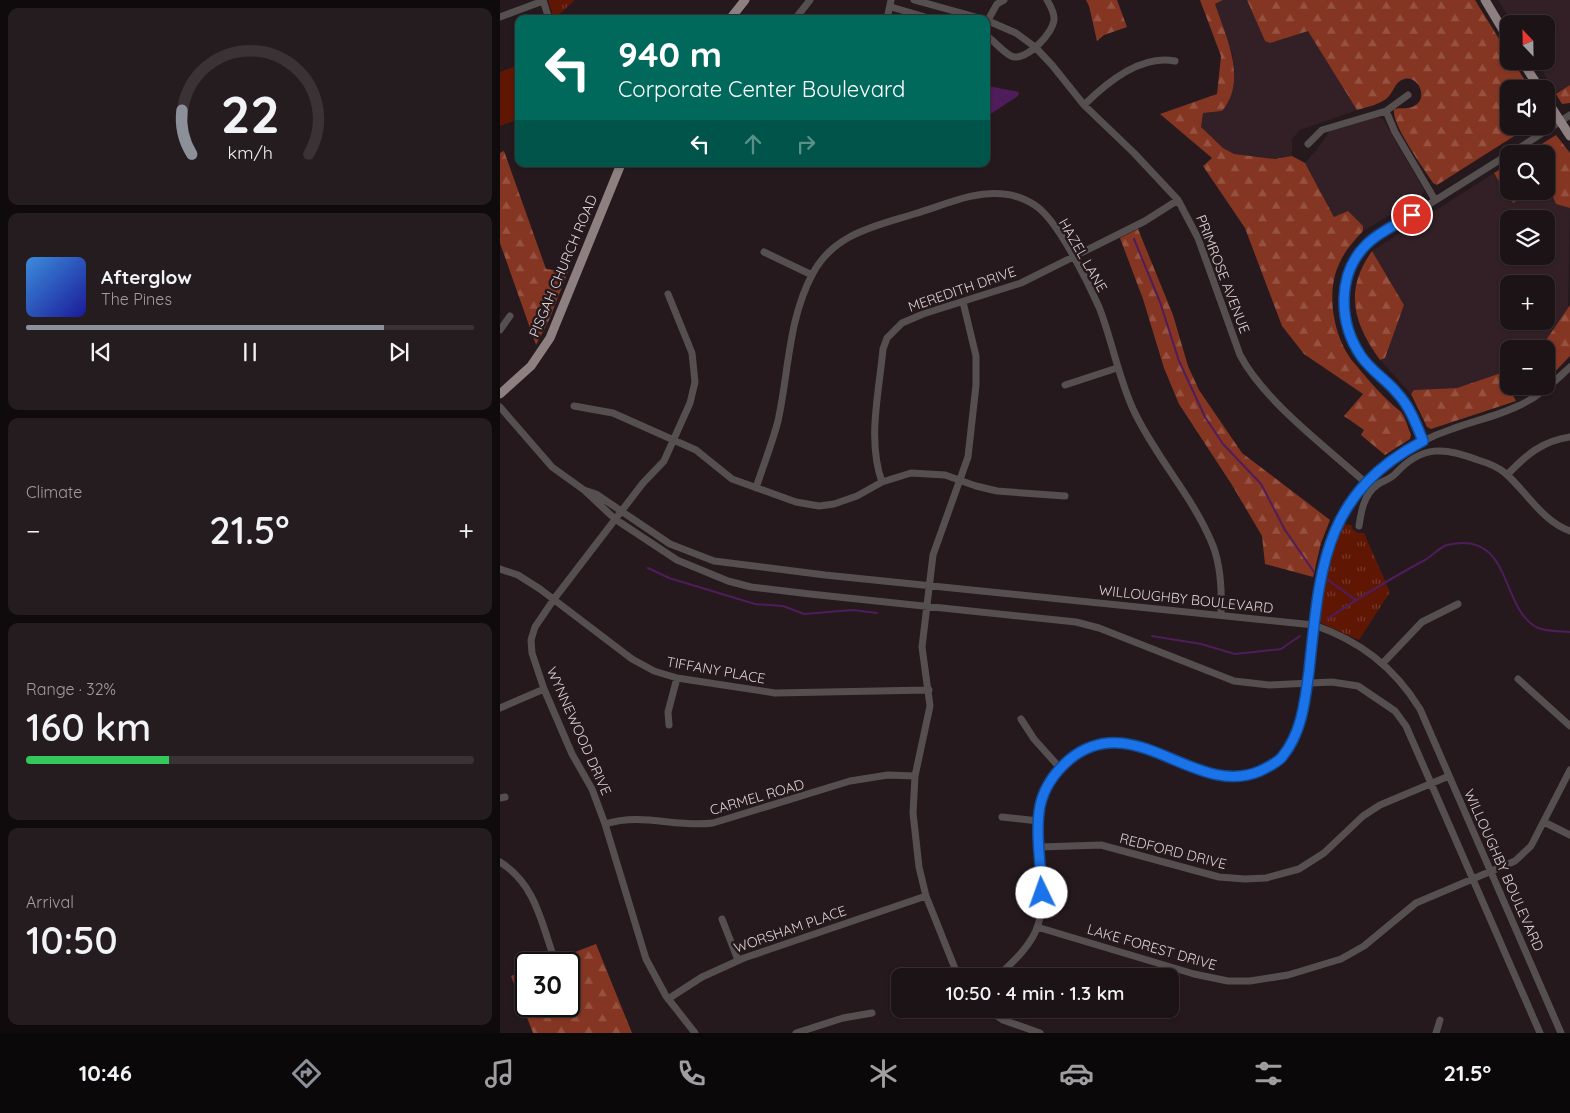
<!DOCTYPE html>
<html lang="en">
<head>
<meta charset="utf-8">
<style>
  :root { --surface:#1c1316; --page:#251c1f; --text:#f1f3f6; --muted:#a09ea1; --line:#3a3235; --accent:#8c9099 }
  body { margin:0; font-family:Quicksand,sans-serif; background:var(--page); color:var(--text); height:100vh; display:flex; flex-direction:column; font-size:19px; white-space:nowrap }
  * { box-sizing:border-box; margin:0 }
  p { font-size:16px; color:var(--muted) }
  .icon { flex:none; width:28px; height:28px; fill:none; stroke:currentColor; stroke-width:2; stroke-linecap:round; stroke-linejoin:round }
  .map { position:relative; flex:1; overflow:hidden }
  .drawer { display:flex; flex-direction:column; gap:8px; padding:8px; background:#0f0a0c; width:500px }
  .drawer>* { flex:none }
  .banner { position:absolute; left:15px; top:15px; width:475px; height:152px; border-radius:10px; box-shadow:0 1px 4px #0004,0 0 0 1px var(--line); background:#00695c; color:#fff; overflow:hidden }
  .needle { width:32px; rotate:338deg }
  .controls { position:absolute; left:1000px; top:15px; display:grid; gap:10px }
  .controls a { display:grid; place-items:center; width:55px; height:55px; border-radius:10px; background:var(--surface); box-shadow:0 1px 4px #0004,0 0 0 1px var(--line); font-size:25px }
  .speed { position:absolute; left:15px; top:952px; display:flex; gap:10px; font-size:25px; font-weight:700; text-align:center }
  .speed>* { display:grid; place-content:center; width:65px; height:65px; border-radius:50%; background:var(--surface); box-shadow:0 1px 4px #0004,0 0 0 1px var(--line); line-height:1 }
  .speed .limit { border:2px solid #111; border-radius:8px; background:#fff; color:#111 }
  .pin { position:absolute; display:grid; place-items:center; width:42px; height:42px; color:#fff; margin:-21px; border:2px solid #fff; border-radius:50%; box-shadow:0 1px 5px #0007 }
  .me { position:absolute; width:55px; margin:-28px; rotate:357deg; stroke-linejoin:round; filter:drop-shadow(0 0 4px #0008) }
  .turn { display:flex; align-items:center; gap:18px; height:105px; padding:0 20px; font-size:22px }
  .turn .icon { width:65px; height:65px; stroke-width:2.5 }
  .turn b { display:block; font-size:35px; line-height:42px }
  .lanes { display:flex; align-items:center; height:48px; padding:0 20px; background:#0003; justify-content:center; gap:25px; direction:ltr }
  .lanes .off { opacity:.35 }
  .big { font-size:38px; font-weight:600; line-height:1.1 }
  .drawer .widget { flex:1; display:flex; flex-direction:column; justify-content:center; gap:8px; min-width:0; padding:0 18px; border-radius:10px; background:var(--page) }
  .drawer .dial { align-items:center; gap:0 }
  .dial svg { height:130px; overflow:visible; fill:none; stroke:var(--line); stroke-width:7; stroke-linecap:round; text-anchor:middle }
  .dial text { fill:var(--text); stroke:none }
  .song { display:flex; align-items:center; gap:15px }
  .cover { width:60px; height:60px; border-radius:8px; background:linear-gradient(135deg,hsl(210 70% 55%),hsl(240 70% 35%)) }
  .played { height:5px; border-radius:2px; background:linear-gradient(90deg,var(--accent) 80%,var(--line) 80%) }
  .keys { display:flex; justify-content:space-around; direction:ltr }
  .heat { display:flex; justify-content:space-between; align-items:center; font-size:28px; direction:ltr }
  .charge { height:8px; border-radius:4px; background:linear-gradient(90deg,#34c759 32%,var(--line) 0) }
  .trip { position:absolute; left:391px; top:968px; width:288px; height:50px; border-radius:10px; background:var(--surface); box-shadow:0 1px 4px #0004,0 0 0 1px var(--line); font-weight:600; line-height:50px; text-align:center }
  .tabs { display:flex; height:80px; justify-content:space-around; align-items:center; background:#0b0809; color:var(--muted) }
  .tabs .icon { width:35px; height:35px }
  .tabs .active { color:var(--accent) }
  .tabs b { font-size:22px; color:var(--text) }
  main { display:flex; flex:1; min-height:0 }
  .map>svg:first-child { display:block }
  .built { fill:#322026; fill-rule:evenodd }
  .grass { fill:#5f1704 }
  .forest { fill:url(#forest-firs) }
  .park { fill:url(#park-tufts) }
  .water { fill:#4f1d5b }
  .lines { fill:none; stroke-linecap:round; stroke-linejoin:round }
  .stream { stroke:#4f1d5b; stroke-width:2 }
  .minor { stroke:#564f4f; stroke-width:7 }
  .major { stroke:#8e8080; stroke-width:9 }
  .route-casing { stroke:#114b97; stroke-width:12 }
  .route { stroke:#1a73e8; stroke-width:9 }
  .labels { text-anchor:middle; stroke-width:5; stroke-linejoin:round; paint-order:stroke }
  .street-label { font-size:14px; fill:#dbd2d4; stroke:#25191d }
</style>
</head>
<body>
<main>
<section class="drawer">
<div class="widget dial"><svg viewBox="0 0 100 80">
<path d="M14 69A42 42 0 1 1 86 69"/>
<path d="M14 69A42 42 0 0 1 8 42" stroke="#8c9099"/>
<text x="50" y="56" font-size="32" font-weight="700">22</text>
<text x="50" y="72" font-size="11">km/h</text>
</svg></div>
<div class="widget">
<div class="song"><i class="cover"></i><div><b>Afterglow</b><p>The Pines</p></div></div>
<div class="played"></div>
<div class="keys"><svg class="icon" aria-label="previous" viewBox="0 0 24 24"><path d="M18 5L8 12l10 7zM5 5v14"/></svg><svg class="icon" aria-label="pause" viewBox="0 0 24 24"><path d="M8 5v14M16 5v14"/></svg><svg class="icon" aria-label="next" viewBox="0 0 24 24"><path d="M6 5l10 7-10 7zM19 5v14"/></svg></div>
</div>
<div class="widget"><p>Climate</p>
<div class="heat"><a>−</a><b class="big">21.5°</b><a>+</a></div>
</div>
<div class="widget"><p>Range · 32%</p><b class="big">160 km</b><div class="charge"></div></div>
<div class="widget"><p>Arrival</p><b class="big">10:50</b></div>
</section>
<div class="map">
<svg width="1070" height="1033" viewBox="0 0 1070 1033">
  <defs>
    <pattern id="forest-firs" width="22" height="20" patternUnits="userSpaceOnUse" patternTransform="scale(1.25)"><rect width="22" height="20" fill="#853622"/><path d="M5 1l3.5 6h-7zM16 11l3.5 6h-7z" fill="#965241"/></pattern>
    <pattern id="park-tufts" width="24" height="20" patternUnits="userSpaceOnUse" patternTransform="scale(1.25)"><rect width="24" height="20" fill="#5f1704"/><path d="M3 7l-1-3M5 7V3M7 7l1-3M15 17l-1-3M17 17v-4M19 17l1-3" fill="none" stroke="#753828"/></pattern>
  </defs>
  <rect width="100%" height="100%" fill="#25191d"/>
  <path class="built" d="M723 0H747L765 41 808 30 857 110 800 130 792 139V156L775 159 734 154 723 148 701 127 703 113 722 111 733 56 715 4Z
    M998 0H1070V85L1056 94 1036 61H1046V24H1013Z
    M876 116 883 119 924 190 922 196 863 231V226L835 218 805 163 818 148 829 132 838 127Z
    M994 173 1013 203 1033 191H1046V188L1050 190 1056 204 1070 208 1068 310 1040 349H1009V379L1006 381 1001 373 957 388 914 390 911 394 880 360 885 358 904 305 872 251ZM1009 219H1046V256H1009ZM1009 284H1046V321H1009Z"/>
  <path class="grass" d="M19 65V119L0 126V72Z"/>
  <path class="forest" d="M586 0H617L627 27 604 35 597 41 589 6Z
    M700 0H723L715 4C726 37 748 80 722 111L703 113 701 127 723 148 734 154 775 159 792 156 805 163 834 217 848 211 863 226V231C854 241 846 249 840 262 825 291 833 339 855 364 868 380 884 398 900 411 905 415 908 428 911 435L910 439 885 455 861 435 864 430 844 416 863 394 804 354 782 326 745 228 703 166 712 158 660 114 717 94 721 56Z
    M747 0H975L1009 55V61H1013L1030 89H1009V126H1030L937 185 933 183C924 169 891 124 894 109 901 107 909 110 916 105 928 97 918 75 904 79 894 82 894 93 886 99 878 105 867 107 857 110L808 31 770 43 765 41Z
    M1070 85V103L1062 104 1056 94Z
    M1056 135 1070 153V208L1056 204 1050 190 1046 188V154H1026Z
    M4 151 46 269 68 272 49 320 36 345 0 243V153Z
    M1009 164V191H1033L1013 203 994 173Z
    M638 229 673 315 688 366 699 390 742 453 830 520 821 543 813 577 765 564 762 536 732 485 679 404 664 368 643 299 620 238Z
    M872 251 904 305 885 358 880 360C853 323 844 290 872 251Z
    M1070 305V356L1046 381V349H1040Z
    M1001 373 1016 401 931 429 927 427 911 394 914 390 957 388Z
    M96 944 132 1033H33L11 976 26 970V1006H69V964H44Z"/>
  <path class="park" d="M48 0H75L54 19Z
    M841 524 851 525 853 530 858 533H864L890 592 859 640 821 623 819 618C823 586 826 553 841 524Z"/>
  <path class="water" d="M486 74 488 86 519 92 518 96 486 117Z"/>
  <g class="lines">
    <path class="stream" d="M634 239 660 302 679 361 705 417 723 444 761 484 785 530 814 572
      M148 568 169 578 255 604 283 606 304 614 353 610 377 613
      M828 580 856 600
      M827 619C859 598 891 578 925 560 932 556 940 547 947 545 1012 529 1000 607 1036 627 1046 632 1059 631 1070 632
      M652 636 701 644 735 654 781 649 800 636"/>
    <path class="minor" d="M43 0 49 19
      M414 0 483 19
      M391 7 432 19
      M0 17 43 1
      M295 19 310 0
      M387 19 391 0
      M486 20 516 33 535 47 552 65 584 105 634 153 678 200 698 238 740 355C765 402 826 447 866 483
      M488 20 497 4 504 0
      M486 35C494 41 502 51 511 56 525 63 555 32 554 18 554 12 550 5 547 0
      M584 105C606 83 641 54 675 61
      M886 111 895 132 935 200
      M808 144 822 130 886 111 908 95
      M1010 154 1070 115
      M264 252 312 275
      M168 294 192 353 195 382 190 403 164 461 143 483 54 599 35 627 31 640 32 653 44 689 72 754 92 789 105 824 146 959 166 996 195 1033
      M0 330 10 316
      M565 385 617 368
      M74 406 113 413 196 450 232 479 296 502 319 506 334 504 357 496 382 482 411 473 445 475 476 486 497 491 565 496
      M0 407 52 467 84 490 115 519 177 560 228 581 251 587 310 594 576 622 599 628 734 681 769 685 832 682 858 686 895 711 906 726 1040 1033
      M923 441C916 424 910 407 898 393 887 380 873 371 862 358 834 322 839 274 869 242L1009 154
      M1007 475C1026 455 1042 441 1070 437
      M382 482C367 440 379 393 383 349L387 338 402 323 423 314 521 283 645 221 678 200
      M256 488C263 466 272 444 278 421 289 371 288 319 313 273 334 234 375 226 414 214 442 206 475 190 504 194 517 195 533 202 542 211 562 230 588 282 599 307 612 340 618 376 633 409 654 455 691 494 711 541 721 563 722 590 721 614
      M84 490 96 494 170 544 214 561 325 575 814 625C860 641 894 667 920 709L1061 1033
      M859 526C861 512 864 494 877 485 883 480 890 480 896 473 922 445 945 447 978 460 988 463 998 467 1005 473 1027 492 1042 521 1070 531
      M0 569 18 575 40 589 132 659 154 671 177 678 275 693 429 690
      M883 663 922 622 958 604
      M1018 679 1070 726
      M0 708 44 689
      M521 719 534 739 560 768
      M169 725 168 712 177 678
      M0 798 5 797
      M502 817 539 821
      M1044 822 1070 835
      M105 824C143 812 175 828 213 823L350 781 388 775 415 776
      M540 847 601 845 719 877 745 879 766 878 799 869 824 853 863 816 880 805 949 776
      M0 862C35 884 41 921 54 958
      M222 919 238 960
      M537 927 694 974 728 981H750L788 975 841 959 864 946 916 903 1015 861 1031 846 1070 770
      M458 976 426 896 419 867 413 813 415 776 430 706 422 647 433 555 468 457 476 385V356L463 302
      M498 976C512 963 532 945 538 925 554 874 521 815 558 770 566 761 576 754 586 750 651 720 712 808 773 764 784 755 793 742 799 728 805 712 806 691 808 674 814 623 814 562 841 518 867 474 904 445 952 429 974 421 997 416 1018 406 1039 397 1054 382 1070 367
      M168 999 202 977 244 958 426 896
      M487 1009 503 1020 540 1033
      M296 1033 343 1018 372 1013
      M936 1033 940 1020"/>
    <path class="major" d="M985 0 1009 40
      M230 19 245 0
      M1022 61 1040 89
      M1046 99 1070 136
      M0 394 31 366 50 338 121 164"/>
  </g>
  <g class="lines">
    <defs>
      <path id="route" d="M542 893C541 865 535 833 540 806 544 787 556 771 570 759 635 707 695 799 760 771 768 767 777 763 782 757 802 733 805 701 809 671 820 570 822 494 923 441 916 424 910 407 898 394 887 380 871 371 861 356 838 322 837 273 867 244 879 232 898 224 912 215"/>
    </defs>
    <use href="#route" class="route-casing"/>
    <use href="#route" class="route"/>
  </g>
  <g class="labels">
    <g class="street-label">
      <text transform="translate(583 255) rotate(60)" y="5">HAZEL LANE</text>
      <text transform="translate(63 266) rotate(-67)" y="5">PISGAH CHURCH ROAD</text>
      <text transform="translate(723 274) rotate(69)" y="5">PRIMROSE AVENUE</text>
      <text transform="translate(462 289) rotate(-19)" y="5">MEREDITH DRIVE</text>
      <text transform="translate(686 599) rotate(6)" y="5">WILLOUGHBY BOULEVARD</text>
      <text transform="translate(216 670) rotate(10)" y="5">TIFFANY PLACE</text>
      <text transform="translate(79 731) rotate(66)" y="5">WYNNEWOOD DRIVE</text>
      <text transform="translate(257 797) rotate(-16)" y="5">CARMEL ROAD</text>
      <text transform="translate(673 851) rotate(14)" y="5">REDFORD DRIVE</text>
      <text transform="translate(1004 870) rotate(66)" y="5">WILLOUGHBY BOULEVARD</text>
      <text transform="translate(290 929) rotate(-19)" y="5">WORSHAM PLACE</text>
      <text transform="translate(652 947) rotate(16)" y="5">LAKE FOREST DRIVE</text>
    </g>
  </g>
</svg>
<div class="controls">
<a><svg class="needle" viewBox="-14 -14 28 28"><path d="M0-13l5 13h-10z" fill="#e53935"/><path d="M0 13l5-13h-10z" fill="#a09ea1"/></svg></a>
<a><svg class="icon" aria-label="sound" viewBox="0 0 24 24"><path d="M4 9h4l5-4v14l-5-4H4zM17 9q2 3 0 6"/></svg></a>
<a><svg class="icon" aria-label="search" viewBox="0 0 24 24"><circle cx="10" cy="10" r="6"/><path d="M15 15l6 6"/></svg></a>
<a><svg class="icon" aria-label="layers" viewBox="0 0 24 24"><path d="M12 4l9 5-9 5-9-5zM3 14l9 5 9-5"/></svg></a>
<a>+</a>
<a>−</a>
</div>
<div class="speed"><div class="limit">30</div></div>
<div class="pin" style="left:912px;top:215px;background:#d93025"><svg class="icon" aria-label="arrive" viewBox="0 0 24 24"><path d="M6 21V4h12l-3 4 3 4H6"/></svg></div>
<svg class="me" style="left:542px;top:893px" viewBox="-20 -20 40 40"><circle r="19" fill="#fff"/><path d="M0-13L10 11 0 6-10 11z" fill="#1a73e8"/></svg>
<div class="trip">10:50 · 4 min · 1.3 km</div>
<div class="banner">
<div class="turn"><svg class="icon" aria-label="left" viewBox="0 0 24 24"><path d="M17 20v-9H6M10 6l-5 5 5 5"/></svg><div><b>940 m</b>Corporate Center Boulevard</div></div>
<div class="lanes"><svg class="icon" aria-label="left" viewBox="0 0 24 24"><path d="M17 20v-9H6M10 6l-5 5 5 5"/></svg><svg class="icon off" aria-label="ahead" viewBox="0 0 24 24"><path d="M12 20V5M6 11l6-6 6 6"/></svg><svg class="icon off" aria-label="right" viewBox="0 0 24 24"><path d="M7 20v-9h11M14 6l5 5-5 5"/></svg></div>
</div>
</div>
</main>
<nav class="tabs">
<b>10:46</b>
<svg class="icon active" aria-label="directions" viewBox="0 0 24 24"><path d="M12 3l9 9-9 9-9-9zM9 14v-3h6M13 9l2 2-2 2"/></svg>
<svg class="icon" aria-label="music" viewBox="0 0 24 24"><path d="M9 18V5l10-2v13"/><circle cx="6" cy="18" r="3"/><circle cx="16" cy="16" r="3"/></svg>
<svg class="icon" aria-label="phone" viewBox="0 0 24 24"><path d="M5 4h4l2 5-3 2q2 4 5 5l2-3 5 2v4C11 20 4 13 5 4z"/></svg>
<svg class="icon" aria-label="climate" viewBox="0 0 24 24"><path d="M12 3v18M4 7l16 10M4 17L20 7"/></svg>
<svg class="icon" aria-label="car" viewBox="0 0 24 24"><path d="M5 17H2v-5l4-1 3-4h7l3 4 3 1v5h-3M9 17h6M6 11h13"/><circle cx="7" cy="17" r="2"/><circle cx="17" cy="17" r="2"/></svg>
<svg class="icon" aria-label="filters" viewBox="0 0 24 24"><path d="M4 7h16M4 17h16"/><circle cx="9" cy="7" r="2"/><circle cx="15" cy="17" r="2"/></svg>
<b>21.5°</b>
</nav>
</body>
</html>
